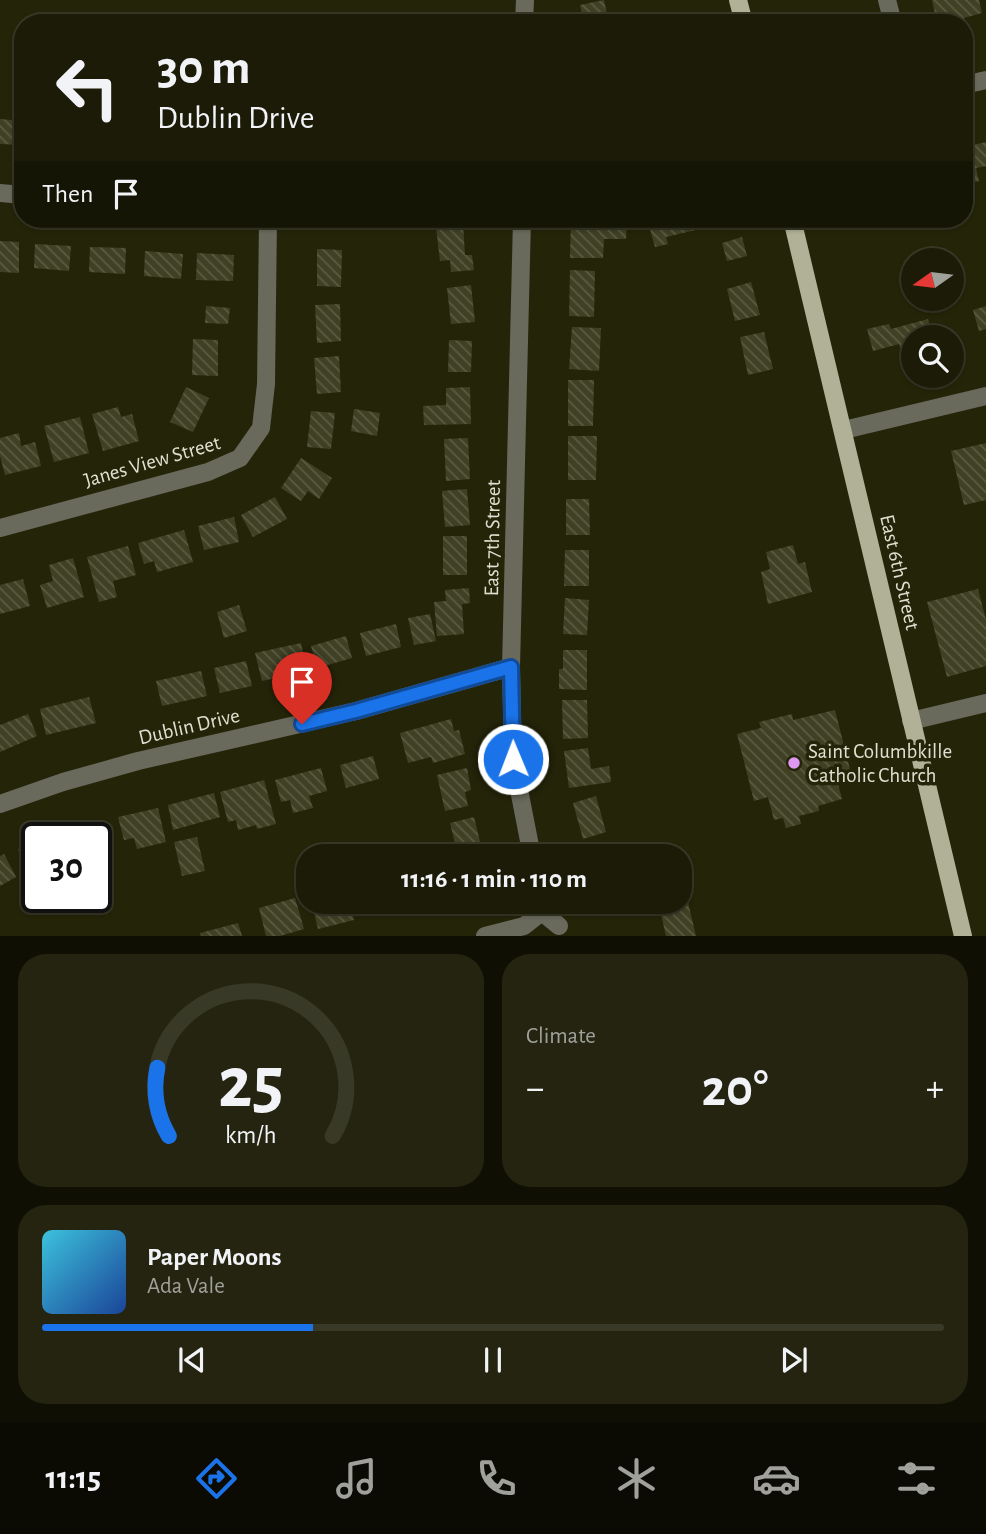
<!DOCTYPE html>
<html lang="en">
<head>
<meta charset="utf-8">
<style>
  :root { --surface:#1b1b07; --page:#242411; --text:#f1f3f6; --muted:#a0a19b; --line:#393928; --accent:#1a73e8 }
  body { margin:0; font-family:"Alegreya Sans",sans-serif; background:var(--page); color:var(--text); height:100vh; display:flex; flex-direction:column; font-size:26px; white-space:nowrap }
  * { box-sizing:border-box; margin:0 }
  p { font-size:23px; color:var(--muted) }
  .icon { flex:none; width:38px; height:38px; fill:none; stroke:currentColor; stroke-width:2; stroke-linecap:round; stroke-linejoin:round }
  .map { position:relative; height:936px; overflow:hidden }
  .panel { display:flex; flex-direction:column; gap:18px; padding:18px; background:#0f0f04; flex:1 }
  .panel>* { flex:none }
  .guide { position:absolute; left:14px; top:14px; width:959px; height:214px; border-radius:28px; box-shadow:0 2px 5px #0004,0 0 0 2px var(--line); background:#1b1b07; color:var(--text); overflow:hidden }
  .needle { width:46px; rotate:256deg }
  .buttons { position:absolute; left:901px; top:248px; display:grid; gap:14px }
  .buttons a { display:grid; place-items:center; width:63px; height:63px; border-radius:50%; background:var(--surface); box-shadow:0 2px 5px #0004,0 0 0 2px var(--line); font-size:35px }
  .speed { position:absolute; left:21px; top:822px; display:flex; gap:14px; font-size:35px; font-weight:700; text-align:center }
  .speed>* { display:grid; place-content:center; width:91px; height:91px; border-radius:50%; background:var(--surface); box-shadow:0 2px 5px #0004,0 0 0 2px var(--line); line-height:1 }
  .speed .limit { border:4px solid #111; border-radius:10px; background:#fff; color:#111 }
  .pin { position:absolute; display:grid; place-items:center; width:60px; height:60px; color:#fff; margin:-72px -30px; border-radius:50% 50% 50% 0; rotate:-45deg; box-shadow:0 0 7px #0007 }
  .pin .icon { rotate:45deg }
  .me { position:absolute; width:77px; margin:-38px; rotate:359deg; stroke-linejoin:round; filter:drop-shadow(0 0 5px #0008) }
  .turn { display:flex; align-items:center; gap:24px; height:147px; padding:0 28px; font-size:32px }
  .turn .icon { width:91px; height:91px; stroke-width:2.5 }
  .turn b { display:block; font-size:49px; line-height:60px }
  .then { display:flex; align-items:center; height:66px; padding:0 28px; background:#0003; gap:14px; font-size:26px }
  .big { font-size:52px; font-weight:700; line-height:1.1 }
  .panel .card { flex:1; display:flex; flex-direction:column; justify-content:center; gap:10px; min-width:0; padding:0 24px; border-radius:28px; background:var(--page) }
  .panel .dial { align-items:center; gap:0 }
  .dial svg { height:182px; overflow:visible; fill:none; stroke:var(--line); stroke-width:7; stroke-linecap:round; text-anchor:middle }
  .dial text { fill:var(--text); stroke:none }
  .song { display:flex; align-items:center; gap:21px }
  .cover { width:84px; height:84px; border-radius:10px; background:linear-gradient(135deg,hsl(190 70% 55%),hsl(220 70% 35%)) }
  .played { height:7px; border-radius:4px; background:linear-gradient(90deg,var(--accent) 30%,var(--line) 30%) }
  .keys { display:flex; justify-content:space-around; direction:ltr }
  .heat { display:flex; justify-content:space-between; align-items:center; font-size:38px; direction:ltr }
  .panel .tiles { flex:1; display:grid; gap:18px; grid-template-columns:1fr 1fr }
  .card:last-child { grid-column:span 2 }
  .trip { position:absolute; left:296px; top:844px; width:396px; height:70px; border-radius:28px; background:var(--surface); box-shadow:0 2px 5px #0004,0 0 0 2px var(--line); font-weight:700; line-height:70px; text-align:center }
  .menu { display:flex; height:112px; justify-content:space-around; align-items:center; background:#0b0b03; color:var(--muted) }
  .menu .icon { width:49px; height:49px }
  .menu .on { color:var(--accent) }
  .menu b { font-size:32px; color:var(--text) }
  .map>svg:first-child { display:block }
  .building { fill:url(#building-back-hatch) }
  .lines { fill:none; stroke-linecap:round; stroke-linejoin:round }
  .minor { stroke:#69695c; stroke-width:18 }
  .major { stroke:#b0b196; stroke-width:18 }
  .route-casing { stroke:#114b97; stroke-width:18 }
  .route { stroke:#1a73e8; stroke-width:12 }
  .poi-dot { fill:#de98f2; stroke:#242409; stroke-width:2.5 }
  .labels { text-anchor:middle; stroke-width:7; stroke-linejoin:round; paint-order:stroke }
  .street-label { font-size:21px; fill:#dfe0d0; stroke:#242409 }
  .poi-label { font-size:21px; fill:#dfe0d0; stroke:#242409; text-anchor:start }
</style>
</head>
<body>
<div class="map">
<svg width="986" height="936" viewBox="0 0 986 936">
  <defs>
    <pattern id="building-back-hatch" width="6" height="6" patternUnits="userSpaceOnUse" patternTransform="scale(1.75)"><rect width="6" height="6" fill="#3f4024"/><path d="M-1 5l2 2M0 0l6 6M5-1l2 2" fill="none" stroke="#5a5b43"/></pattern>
  </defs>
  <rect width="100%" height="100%" fill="#242409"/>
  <path class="building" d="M604 0 609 23H584L580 5Z
    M932 0H979L982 13 964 18 965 23H937Z
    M0 119 23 121V145L0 144Z
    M986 142V166L976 168 979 181 964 185V147Z
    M571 219H627L626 239H604L603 258H570Z
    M647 219H697L700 229 666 237 668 244 655 247Z
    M709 219H735V220L711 227Z
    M463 224 465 255H472L474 270 451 272 450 260 440 261 436 227Z
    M742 237 747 256 727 261 722 243Z
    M0 241 19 242V273L0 272Z
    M35 244 71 246 69 271 34 268Z
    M90 247 126 248 125 274 89 272Z
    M317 249 342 250 341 287 317 286Z
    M145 251 183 254 181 279 144 276Z
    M197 253 234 255 233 281 196 280Z
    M570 270 595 271 594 317 569 316Z
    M751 282 760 315 735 321 727 289Z
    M471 285 475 322 451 324 447 288Z
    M340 304 341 341 317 343 315 305Z
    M206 306 230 308 228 324 205 323Z
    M986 306V329L979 331 973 310Z
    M928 319 933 338H914V353L902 356 899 344 873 351 867 329 889 324 891 329Z
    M572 327 601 328 599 371 569 369Z
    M764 332 773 369 748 375 740 337Z
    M193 339 218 340V376L192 375Z
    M449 340 472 341 471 372H448Z
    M339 356 341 392 317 394 314 358Z
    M568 380H594L593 426H568Z
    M186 387 209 398 193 432 170 422Z
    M470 387 471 424 424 425 423 406 446 405V388Z
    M118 407 121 417 132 414 139 441 103 451 92 414Z
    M354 409 380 413 377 436 351 431Z
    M311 411 335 413 331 449 307 447Z
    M80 417 89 453 54 462 44 426Z
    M19 433 21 446 35 442 41 466 5 475 0 456V438Z
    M568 436H597L596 480H568Z
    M468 438 470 479 446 481 444 439Z
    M986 443V500L964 505 951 451Z
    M301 458 332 478 319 499 308 491 301 501 281 488Z
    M467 489 470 525 445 527 442 491Z
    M275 497 287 519 253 537 241 515Z
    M566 499H589L590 535H566Z
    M234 517 239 542 204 550 198 526Z
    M184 530 193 562 157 572 154 561 144 564 138 543Z
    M443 536H467V575H443Z
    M793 545 798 564 805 562 812 592 768 604 761 572 770 569 766 552Z
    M128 546 136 575 113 581 117 597 99 602 87 557Z
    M565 550H589V586H564Z
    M73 558 84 597 47 608 40 585 53 581 49 565Z
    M23 579 30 606 0 614V585Z
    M469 588 470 603 462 604 464 634 437 636 434 602 446 601 445 590Z
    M978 589 986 620V666L947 677 927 602Z
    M565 598 589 600 587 635 563 634Z
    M239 605 247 631 224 638 217 612Z
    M430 614 436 641 414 645 408 618Z
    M396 624 401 647 366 656 360 633Z
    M346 636 352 658 317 668 311 646Z
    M301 643 307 671 262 681 255 653Z
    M563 650H587V690L559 689V669H563Z
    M246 661 252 686 220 693 214 668Z
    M201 671 207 696 162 706 156 681Z
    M89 697 96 723 46 735 40 709Z
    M562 700H587L588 738 563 739Z
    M835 710 852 777 837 780 842 799 818 806 819 811 799 816 801 824 786 828 783 818 774 820 768 797 754 801 737 734 761 728 759 722 792 714 793 720Z
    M28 714 37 736 0 752V725Z
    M451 719 454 731 459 730 465 754 433 763 431 757 408 763 400 733Z
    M588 748 591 769 609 766 611 782 569 788 564 751Z
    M373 756 379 779 346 788 340 765Z
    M321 768 327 791 309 796 313 808 293 813 290 800 281 802 275 780Z
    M467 768 471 790 465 792 468 806 445 811 437 775Z
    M264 780 276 824 257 829 256 825 238 830 236 820 228 822 220 792Z
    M214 793 220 817 173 830 168 805Z
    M596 796 606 832 583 839 573 803Z
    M158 808 166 842 137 849 134 838 124 840 118 817Z
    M474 817 483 854 458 856 450 823Z
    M105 823 114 857 96 862V838H68L67 833Z
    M197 837 205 871 182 876 174 842Z
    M37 844V872L26 875 18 849Z
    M621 844 625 856H596L595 853Z
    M4 854 16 877 0 886V856Z
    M685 890 696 936H666L658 901H679V891Z
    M295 898 304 929 280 936H266L259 908Z
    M323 901H349L354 920 318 929 312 904Z
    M368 901H405L406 906 372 916Z
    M467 901H494V903L469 909Z
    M238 923 242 936H201L200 933Z"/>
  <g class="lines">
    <path class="minor" d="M887 0 893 23
      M524 23 525 0
      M964 85 986 80
      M0 193 23 195
      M522 219 511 667 513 759 532 856
      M844 430 986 396
      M0 528 208 472 240 458 261 428 266 384 268 219
      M911 721 986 703
      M0 804 63 782 138 761 356 711 511 667
      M542 912 559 926
      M485 936 524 926 542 912"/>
    <path class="major" d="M738 0 744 23
      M792 219 963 936"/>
  </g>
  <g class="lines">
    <defs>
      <path id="route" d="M302 724 356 711 511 667 513 759"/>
    </defs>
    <use href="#route" class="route-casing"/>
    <use href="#route" class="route"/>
  </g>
  <circle class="poi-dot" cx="794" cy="763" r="7"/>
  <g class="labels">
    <g class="street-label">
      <text transform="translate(152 461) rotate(-16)" y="7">Janes View Street</text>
      <text transform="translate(492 538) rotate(-89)" y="7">East 7th Street</text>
      <text transform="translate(900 572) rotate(77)" y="7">East 6th Street</text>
      <text transform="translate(189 726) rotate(-13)" y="7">Dublin Drive</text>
    </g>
    <g class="poi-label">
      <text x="808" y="758">Saint Columbkille<tspan x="808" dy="24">Catholic Church</tspan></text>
    </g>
  </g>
</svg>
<div class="buttons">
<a><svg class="needle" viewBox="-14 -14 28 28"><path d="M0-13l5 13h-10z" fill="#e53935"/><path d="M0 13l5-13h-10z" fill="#a0a19b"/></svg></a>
<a><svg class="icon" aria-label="search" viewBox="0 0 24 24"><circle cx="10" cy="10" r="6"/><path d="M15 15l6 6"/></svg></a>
</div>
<div class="speed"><div class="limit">30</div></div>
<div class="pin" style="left:302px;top:724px;background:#d93025"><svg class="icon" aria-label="arrive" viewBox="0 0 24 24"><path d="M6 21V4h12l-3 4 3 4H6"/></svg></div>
<svg class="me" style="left:513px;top:759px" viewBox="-20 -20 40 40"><circle r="17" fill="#1a73e8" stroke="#fff" stroke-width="3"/><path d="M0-11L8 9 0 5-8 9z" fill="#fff"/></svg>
<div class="trip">11:16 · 1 min · 110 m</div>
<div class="guide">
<div class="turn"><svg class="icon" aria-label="left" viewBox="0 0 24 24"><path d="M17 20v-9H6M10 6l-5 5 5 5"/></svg><div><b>30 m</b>Dublin Drive</div></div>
<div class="then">Then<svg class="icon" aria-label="arrive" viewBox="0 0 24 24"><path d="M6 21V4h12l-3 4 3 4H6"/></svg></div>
</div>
</div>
<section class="panel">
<div class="tiles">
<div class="card dial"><svg viewBox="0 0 100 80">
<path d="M14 69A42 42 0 1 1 86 69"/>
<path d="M14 69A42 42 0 0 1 9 39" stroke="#1a73e8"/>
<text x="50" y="56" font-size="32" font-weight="700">25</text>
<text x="50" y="72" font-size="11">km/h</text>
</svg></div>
<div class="card"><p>Climate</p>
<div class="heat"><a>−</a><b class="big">20°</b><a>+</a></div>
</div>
<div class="card">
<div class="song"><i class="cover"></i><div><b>Paper Moons</b><p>Ada Vale</p></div></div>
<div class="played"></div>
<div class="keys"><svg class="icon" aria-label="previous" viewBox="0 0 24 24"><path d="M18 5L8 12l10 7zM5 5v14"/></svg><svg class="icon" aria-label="pause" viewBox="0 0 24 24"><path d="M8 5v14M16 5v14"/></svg><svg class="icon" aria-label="next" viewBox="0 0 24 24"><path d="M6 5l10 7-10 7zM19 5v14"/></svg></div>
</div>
</div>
</section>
<nav class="menu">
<b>11:15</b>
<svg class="icon on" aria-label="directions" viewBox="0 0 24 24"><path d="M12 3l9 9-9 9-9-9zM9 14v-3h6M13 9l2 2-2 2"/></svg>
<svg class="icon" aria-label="music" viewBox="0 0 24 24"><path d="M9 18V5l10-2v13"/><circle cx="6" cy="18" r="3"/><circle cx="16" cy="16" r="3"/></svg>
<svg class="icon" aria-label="phone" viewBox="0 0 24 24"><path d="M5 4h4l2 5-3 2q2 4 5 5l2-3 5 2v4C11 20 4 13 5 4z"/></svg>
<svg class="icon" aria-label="climate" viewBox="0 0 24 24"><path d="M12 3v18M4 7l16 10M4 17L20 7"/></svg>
<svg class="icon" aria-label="car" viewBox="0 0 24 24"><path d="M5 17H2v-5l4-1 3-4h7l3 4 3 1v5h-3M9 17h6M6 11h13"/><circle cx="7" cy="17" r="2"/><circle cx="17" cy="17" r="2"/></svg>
<svg class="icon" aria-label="filters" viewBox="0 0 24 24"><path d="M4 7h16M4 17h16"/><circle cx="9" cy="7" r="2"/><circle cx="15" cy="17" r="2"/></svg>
</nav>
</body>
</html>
